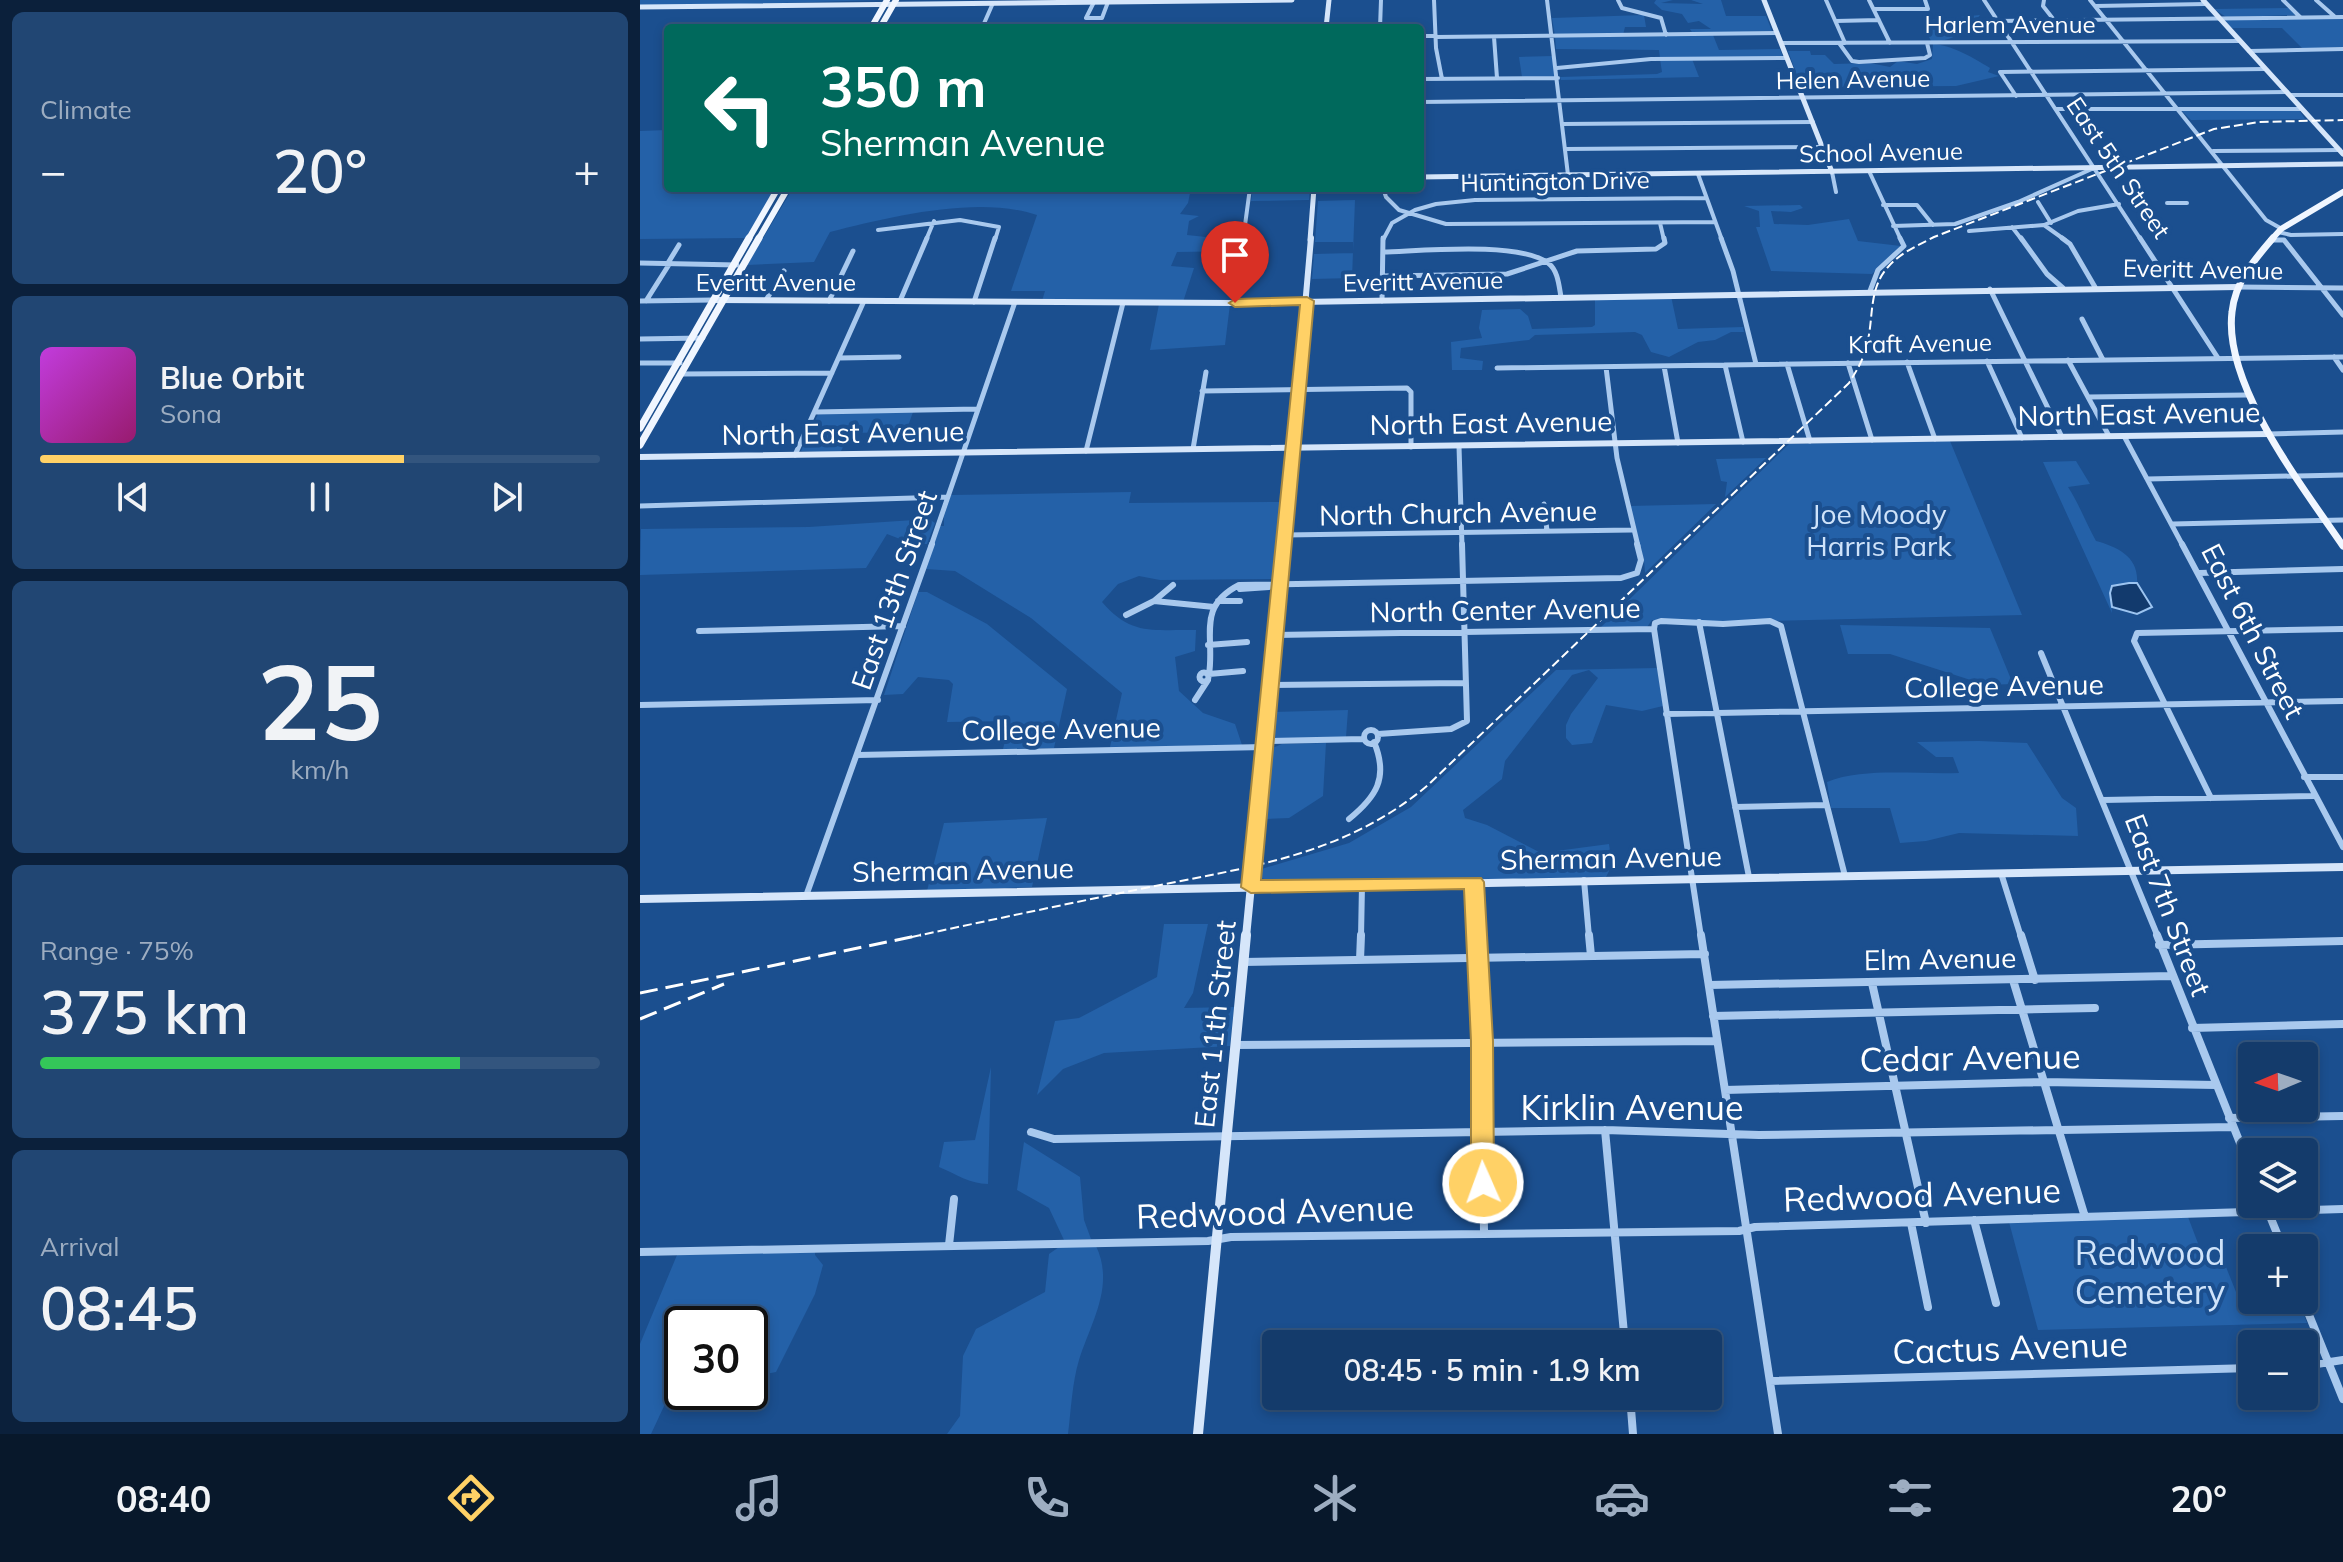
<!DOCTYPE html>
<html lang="en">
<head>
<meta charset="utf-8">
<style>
  :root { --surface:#143b6b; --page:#214673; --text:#f1f3f6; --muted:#9dadc1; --line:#33557e; --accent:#ffd166 }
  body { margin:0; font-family:Mulish,sans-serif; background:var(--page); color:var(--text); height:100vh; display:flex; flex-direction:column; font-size:30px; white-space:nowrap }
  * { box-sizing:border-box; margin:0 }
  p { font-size:26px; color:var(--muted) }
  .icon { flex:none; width:44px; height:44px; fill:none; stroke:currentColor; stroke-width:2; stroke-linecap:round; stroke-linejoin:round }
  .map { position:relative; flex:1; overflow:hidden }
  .panel { display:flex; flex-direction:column; gap:12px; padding:12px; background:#0b203b; width:640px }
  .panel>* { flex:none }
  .top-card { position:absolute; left:24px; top:24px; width:760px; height:168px; border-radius:8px; box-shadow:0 4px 12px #0003,0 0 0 2px var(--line); background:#00695c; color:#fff; overflow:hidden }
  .needle { width:52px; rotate:268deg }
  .controls { position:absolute; left:1598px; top:1042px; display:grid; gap:16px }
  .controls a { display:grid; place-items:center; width:80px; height:80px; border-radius:8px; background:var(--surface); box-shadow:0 4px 12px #0003,0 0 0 2px var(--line); font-size:40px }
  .speed { position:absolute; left:24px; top:1306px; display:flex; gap:16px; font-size:40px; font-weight:700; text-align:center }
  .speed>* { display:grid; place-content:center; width:104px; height:104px; border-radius:50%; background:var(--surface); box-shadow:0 4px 12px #0003,0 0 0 2px var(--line); line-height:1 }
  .speed .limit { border:4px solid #111; border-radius:12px; background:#fff; color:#111 }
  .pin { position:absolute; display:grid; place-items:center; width:68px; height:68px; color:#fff; margin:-82px -34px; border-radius:50% 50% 50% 0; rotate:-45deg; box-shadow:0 0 8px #0007 }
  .pin .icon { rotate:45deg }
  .me { position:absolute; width:88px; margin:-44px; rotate:358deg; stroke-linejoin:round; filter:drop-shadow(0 0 6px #0008) }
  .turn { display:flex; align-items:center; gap:28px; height:168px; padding:0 24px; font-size:36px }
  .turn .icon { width:104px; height:104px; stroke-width:2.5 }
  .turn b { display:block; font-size:56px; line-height:68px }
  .big { font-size:60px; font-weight:600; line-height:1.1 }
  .panel .tile { flex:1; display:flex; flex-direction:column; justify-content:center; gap:12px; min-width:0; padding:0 28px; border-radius:12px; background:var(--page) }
  .panel .dial { align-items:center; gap:0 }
  .dial b { font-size:104px; line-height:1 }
  .song { display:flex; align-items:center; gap:24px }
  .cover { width:96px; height:96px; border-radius:12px; background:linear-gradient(135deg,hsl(290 70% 55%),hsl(320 70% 35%)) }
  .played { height:8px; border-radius:4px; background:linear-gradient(90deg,var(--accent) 65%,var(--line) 65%) }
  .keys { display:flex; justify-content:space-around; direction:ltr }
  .heat { display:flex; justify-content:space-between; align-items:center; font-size:44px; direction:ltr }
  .charge { height:12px; border-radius:6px; background:linear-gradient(90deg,#34c759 75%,var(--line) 0) }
  .trip { position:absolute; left:622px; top:1330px; width:460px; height:80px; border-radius:8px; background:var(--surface); box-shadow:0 4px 12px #0003,0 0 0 2px var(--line); font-weight:600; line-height:80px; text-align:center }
  .tabs { display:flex; height:128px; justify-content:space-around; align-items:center; background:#08182b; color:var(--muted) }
  .tabs .icon { width:56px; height:56px }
  .tabs .on { color:var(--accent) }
  .tabs b { font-size:36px; color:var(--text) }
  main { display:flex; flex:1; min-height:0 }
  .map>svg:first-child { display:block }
  .green { fill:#2461a8 }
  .water { fill:#123a6d; stroke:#9cc4f0; stroke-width:2 }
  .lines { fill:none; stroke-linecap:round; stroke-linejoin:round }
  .street-far3 { stroke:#a9c9ee; stroke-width:4 }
  .street-far2 { stroke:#a9c9ee; stroke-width:5 }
  .street-far1 { stroke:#a9c9ee; stroke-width:6 }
  .street { stroke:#a9c9ee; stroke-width:8 }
  .secondary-far3 { stroke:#d6e6fa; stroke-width:5 }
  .secondary-far2 { stroke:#d6e6fa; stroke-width:6 }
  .secondary-far1 { stroke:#d6e6fa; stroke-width:8 }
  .secondary { stroke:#d6e6fa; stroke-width:10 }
  .primary-far1 { stroke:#f0f6ff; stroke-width:6 }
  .primary { stroke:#f0f6ff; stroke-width:7 }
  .rail-far1 { stroke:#fff; stroke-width:2; stroke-dasharray:9 4; stroke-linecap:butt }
  .rail { stroke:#fff; stroke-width:3; stroke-dasharray:18 8; stroke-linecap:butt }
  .route { fill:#ffd166; stroke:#a68842; stroke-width:2 }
  .labels { text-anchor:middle; stroke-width:8; stroke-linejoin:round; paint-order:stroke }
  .far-street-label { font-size:24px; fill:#fff; stroke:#1b4f8f }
  .street-label { font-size:28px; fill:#fff; stroke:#1b4f8f }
  .park-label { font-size:28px; fill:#cfe3fa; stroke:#1b4f8f }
  .near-street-label { font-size:34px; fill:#fff; stroke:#1b4f8f }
  .near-park-label { font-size:34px; fill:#cfe3fa; stroke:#1b4f8f }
</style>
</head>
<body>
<main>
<section class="panel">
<div class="tile"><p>Climate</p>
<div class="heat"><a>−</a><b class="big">20°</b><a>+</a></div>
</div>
<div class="tile">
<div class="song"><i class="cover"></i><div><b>Blue Orbit</b><p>Sona</p></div></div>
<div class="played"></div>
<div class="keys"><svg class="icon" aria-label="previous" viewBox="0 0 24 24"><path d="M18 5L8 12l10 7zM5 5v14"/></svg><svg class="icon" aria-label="pause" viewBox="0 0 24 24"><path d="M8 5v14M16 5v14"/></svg><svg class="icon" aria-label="next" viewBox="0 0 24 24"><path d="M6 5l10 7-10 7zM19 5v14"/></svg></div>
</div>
<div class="tile dial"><b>25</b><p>km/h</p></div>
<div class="tile"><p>Range · 75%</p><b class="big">375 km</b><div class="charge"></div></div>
<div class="tile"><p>Arrival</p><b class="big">08:45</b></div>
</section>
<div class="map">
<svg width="1703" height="1434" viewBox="0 0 1703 1434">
  <rect width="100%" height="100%" fill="#1b4f8f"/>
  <path class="green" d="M0 0H242L0 7Z
    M1016 0H1033L1021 3 1063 4 1051 0H1081L1086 16H1126L1132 31 1053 34 1050 29H1071L1059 21 1048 23 1042 14 1022 10 1014 3Z
    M1650 8 1656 15 1586 17 1574 9Z
    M1004 15 1006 27H985L983 35 915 36 912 18Z
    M1340 15C1331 27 1311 44 1291 41L1283 25 1292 24 1291 20Z
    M1703 18V47L1663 49 1642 28H1591L1584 19Z
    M1073 35 1079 50 1140 49 1143 57 1020 58 1019 50 916 49 915 37Z
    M1293 44C1312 45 1334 58 1350 68L1348 72 1359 76 1316 86 1192 87 1178 75H1157L1148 51H1170L1171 55H1185L1194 64 1230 63 1250 67 1258 61 1277 64 1292 59Z
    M913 56 915 77H882L879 57Z
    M1020 59H1052L1059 77 921 80 920 77 1017 74 1022 72Z
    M1540 109 1659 110 1665 119 1551 120Z
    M28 130V188H135L106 238 0 239V131Z
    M153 188H551L548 203 540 214 559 216 549 221 547 235 566 237 570 241H601L600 251 537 252 531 266 554 268 543 302 402 301 405 291H371L397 215C338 195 249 217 190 232L174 262 107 265Z
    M613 188H670L669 200 611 201Z
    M715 200 712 278 672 279 674 254 713 253V242H675L678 201Z
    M1160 205 1163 208 1151 212 1131 211 1134 224 1168 225 1209 219 1218 241 1261 246 1232 274 1131 271 1116 227H1120L1119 211 1104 206Z
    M1031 296 1038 329 1103 327 1104 332H1091L1075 340 1058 342 1029 357 1011 352 1002 335 995 332 895 335 889 340 821 348 820 358 843 361 842 370H812L811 342 842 338 839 328 842 310 880 309 888 316 892 329 952 327 955 325V300Z
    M519 304H590L585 345 510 350Z
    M273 412 266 432 210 433 200 453 161 451 178 414Z
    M1310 441 1382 615 1083 622 1012 620 1007 627 959 629 1149 444Z
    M1126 458 1085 497 1087 482 1081 481 1076 459Z
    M1436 461 1450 484 1428 487C1439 504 1446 523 1456 541 1478 547 1499 557 1497 583H1489L1471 602 1472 613 1403 462Z
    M491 492 489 503 643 502 636 579 520 580 499 576 478 584 462 602C492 637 514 629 556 630L555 651 535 657 539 691 563 713 595 724 602 745 470 747 482 693 391 618 315 571 286 569 300 526H304V516L311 495Z
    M1076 504 1005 573 1004 560 989 506Z
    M289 519 295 523 287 544H273L247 534 226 568 0 575 1 529 169 527Z
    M278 592H287L347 624 427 689 414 748 363 749 370 721 307 722 313 684 309 680 278 677 263 694 244 695Z
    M1200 625 1350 628 1373 684 1346 685 1250 654H1208Z
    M1017 668 1023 706 1002 711 966 705 952 743 932 745 926 738V725L931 714 958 678 949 670 932 675 865 761 862 779 823 810 825 818 847 825 901 853 969 844 972 865 966 877 635 883 619 877 618 870 709 843 771 807 916 670Z
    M708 710 706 737 637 739 631 733 633 712Z
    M1339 741 1387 743 1422 798 1436 808 1438 836 1319 833 1286 841 1260 843 1250 808H1191L1187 782C1225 767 1278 775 1319 773L1313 757H1296L1277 742Z
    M686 743 683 796 649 818 624 819 630 749 642 744Z
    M407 818 392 887 287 891 304 823Z
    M524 924H568L553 993 544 1008 594 1007 590 1046 464 1053 423 1069 397 1095 415 1021 439 1018 517 977Z
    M351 1067 348 1184C330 1184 316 1174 299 1167L304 1142 335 1140Z
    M384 1142 440 1177 444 1220 451 1239 424 1240 409 1208 377 1190Z
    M1548 1217 1567 1267H1586L1600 1302H1659L1667 1323 1398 1330 1369 1222Z
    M456 1246C475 1286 451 1322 439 1360 432 1383 431 1410 428 1434H307L320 1416 323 1356 336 1329 405 1292 409 1254 419 1247Z
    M175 1251V1255L183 1265 175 1294 136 1372 110 1377V1324H42V1385L32 1389 11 1434H0V1344L37 1255Z"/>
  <path class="water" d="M1489 583H1497L1512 607 1497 614 1472 607 1470 593 1472 586Z"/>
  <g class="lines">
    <path class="street-far3" d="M794 0 796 48 802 79
      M907 0 928 175
      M978 0 982 8 1021 18 1026 35
      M1186 0 1205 43
      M1229 0 1250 43
      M1344 0 1501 240
      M1404 0 1403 6 1414 20
      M1450 0 1626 220 1642 229
      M1643 0 1660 17
      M1676 0 1694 16
      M454 2 446 18H462L468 2
      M1455 6 1566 4
      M1234 9H1288L1285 0
      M1196 21 1239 20
      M1358 21 1703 17
      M342 28 353 3
      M740 28 741 0
      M780 36H796
      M796 37 1137 33
      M854 37 857 78
      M1141 43 1600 41
      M1199 43 1212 61 1219 62 1285 58 1290 55 1287 43
      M1609 51 1703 49
      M917 68 1011 59 1147 58
      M780 79 918 78
      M1650 95H1703
      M1376 96 1360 72 1625 69
      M780 102 1647 92
      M1416 109H1662
      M922 124 1173 122
      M925 149 1182 147
      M1573 151 1700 150
      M1229 171 1261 240
      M1192 172 1196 192
      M1058 174 1082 240
      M743 188 746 197 759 210 806 224 1075 222
      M1398 202 1411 223
      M1527 203H1547
      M1243 205H1277L1293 225
      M1020 223 1024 240
      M1404 225 1425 240
      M1253 226 1315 224 1378 202 1454 168
      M1372 227 1382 240
      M238 230 320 220 359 227 355 240
      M1329 231 1404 225 1438 211 1479 204
      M1638 232 1651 235 1703 234
      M286 240 294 221
      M603 240 610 188
      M743 240 752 223 775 210 796 204 835 200 1066 198
      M1631 240H1644"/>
    <path class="street-far2" d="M1081 238 1093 271 1116 364
      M1381 238 1407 274 1423 288
      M1422 238 1430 244 1455 287
      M1500 238 1578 358
      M1631 240H1644L1703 315
      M743 252C781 251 878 241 908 263 918 270 919 286 921 297
      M0 263 97 265
      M28 263 39 245
      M742 276 867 274 937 251 1016 249 1025 243 1024 238
      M1598 287 1703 288
      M1350 289 1422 437
      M1230 291 1238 270 1264 246 1260 238
      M126 300 144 271
      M0 301 73 300
      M6 301 30 263
      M189 301 213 251
      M260 301 287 238
      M742 301 743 238
      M334 302 355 238
      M595 303 603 238
      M1442 319 1463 360
      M0 339 63 338
      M1694 357 1703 370
      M199 358 259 357
      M1428 360 1469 436
      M1347 361 1382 438
      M1267 362 1295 439
      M0 363H40
      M1208 363 1232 440
      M1147 364 1170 441
      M1085 365 1103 442
      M1024 366 1038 443
      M966 367 977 458 998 546
      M857 368 1703 357
      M42 374 192 373
      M562 391 767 388 771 392V447
      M1448 397 1607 395
      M175 412 337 409
      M1629 434 1703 432
      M1484 436 1543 546
      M819 446 822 546
      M553 449 566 372
      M446 451 483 303
      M155 455 224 301
      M1507 479 1703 475
      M904 504 907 531
      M0 506 307 497
      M1533 524 1703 520
      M645 535 992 530
      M291 546 375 302H371"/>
    <path class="street-far1" d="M1542 544 1703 847
      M1559 573 1703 569
      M533 585 514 601 574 607
      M600 589 629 587
      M578 601H600
      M486 615 514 601
      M1059 622 1109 877
      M1014 629 1061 937
      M1014 629 1015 623 1021 621 1083 624 1130 621 1141 626 1205 876
      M59 631 263 626
      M635 635 1014 629
      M568 645 607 642
      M1401 653 1518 937
      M603 671 569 674C575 637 556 607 599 585L981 578 997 573 1001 560 997 544
      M559.5 677a4.5 4.5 0 1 1 9 0a4.5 4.5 0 1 1-9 0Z
      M631 685 824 683
      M555 700 568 680
      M0 705 238 700
      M1026 714 1703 701
      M724 737a7 7 0 1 1 14 0a7 7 0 1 1-14 0Z
      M738 734 811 729 827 721 822 544
      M626 741 723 739
      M217 755 625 747
      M1664 777H1703
      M1571 798 1494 641 1497 633 1703 629
      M1463 800 1674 796
      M1095 807 1186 805
      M709 819C736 797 749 778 734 742
      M1361 873 1381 937
      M944 880 949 937
      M834 882 837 937
      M166 896 292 544
      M721 937 722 885"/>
    <path class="street" d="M837 935 842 1041 844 1233
      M949 935 951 956
      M1061 935 1138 1434
      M1381 935 1395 980
      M1517 935 1612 1173
      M1519 945 1703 941
      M720 960 721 935
      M603 962 1065 954
      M1373 980 1445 1217
      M1232 983 1286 1223
      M1069 985 1532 976
      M1073 1016 1455 1008
      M1552 1028 1703 1024
      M595 1045 1077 1041
      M1085 1090 1403 1082 1576 1085
      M1589 1118 1703 1116
      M965 1130 985 1344
      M391 1132 414 1139 965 1130 1119 1135 1593 1127
      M1625 1204 1643 1248
      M1334 1220 1356 1303
      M1271 1223 1288 1307
      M309 1245 314 1199
      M0 1252 568 1241 591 1237 1099 1231 1115 1227 1703 1209
      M1663 1300 1703 1399
      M1664 1366 1703 1360
      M1130 1381 1612 1368
      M990 1396 993 1434"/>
    <path class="secondary-far3" d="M1124 0 1192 172
      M1563 0 1703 154
      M0 7 652 0
      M686 28 689 0
      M780 177 1703 164
      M670 240 674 188"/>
    <path class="secondary-far2" d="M73 300 595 303 1598 287
      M0 457 1629 434
      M644 546 671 238"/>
    <path class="secondary-far1" d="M0 899 1703 867
      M606 937 644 544"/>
    <path class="secondary" d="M558 1434 606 935"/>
    <path class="primary-far1" d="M231 28 247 0
      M240 28 256 0
      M108 240 138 188
      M118 240 148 188
      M1631 240 1641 229 1703 192"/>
    <path class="primary" d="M1633 238C1614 260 1595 282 1592 312 1583 385 1663 487 1703 546
      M0 428 109 238
      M0 445 119 238"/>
    <path class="rail-far1" d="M272 937C350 920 427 904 505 888 608 867 704 856 788 785L1209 383C1217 370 1224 359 1227 344 1234 318 1228 289 1248 267 1260 253 1277 246 1294 237L1574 129 1619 122 1703 120"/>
    <path class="rail" d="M0 993 281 935
      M0 1019 84 984"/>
  </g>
  <path class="route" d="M667 297 674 301 621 880 841 878 844 882 853 1041 854 1183 851 1189 843 1192 834 1189 831 1183V1041L824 889 611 893 601 887 660 305 595 307 589 303 595 299Z"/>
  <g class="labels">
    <g class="far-street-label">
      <text x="1370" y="33">Harlem Avenue</text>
      <text transform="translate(1213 80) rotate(-1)" y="8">Helen Avenue</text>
      <text transform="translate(1241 153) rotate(-1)" y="8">School Avenue</text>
      <text transform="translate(1478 168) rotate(56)" y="8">East 5th Street</text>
      <text transform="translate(915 182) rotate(-1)" y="8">Huntington Drive</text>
      <text transform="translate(1563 270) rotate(1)" y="8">Everitt Avenue</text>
      <text transform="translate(783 282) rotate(-1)" y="8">Everitt Avenue</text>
      <text x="136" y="291">Everitt Avenue</text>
      <text transform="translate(1280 344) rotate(-1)" y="8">Kraft Avenue</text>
    </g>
    <g class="street-label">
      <text transform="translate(1499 414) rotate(-1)" y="10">North East Avenue</text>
      <text transform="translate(851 423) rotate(-1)" y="10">North East Avenue</text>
      <text transform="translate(203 433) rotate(-1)" y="10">North East Avenue</text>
      <text transform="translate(818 513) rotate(-1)" y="10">North Church Avenue</text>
      <text transform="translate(254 590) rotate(-71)" y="10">East 13th Street</text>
      <text transform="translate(865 610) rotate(-1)" y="10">North Center Avenue</text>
      <text transform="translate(1613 631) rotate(63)" y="10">East 6th Street</text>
      <text transform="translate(1364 686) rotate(-1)" y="10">College Avenue</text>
      <text transform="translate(421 729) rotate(-1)" y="10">College Avenue</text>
      <text transform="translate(971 858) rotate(-1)" y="10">Sherman Avenue</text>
      <text transform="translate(323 870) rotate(-1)" y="10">Sherman Avenue</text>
      <text transform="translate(1528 905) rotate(69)" y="10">East 7th Street</text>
      <text transform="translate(1300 959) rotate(-1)" y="10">Elm Avenue</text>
      <text transform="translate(575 1024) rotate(-84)" y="10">East 11th Street</text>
    </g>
    <g class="park-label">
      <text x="1239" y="524">Joe Moody<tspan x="1239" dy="32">Harris Park</tspan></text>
    </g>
    <g class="near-street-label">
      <text transform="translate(1330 1058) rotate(-1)" y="12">Cedar Avenue</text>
      <text x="992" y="1120">Kirklin Avenue</text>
      <text transform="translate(1282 1195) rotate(-2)" y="12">Redwood Avenue</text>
      <text transform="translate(635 1212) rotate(-2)" y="12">Redwood Avenue</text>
      <text transform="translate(1370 1348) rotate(-2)" y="12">Cactus Avenue</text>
    </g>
    <g class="near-park-label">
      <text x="1510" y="1265">Redwood<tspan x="1510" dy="39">Cemetery</tspan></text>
    </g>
  </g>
</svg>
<div class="controls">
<a><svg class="needle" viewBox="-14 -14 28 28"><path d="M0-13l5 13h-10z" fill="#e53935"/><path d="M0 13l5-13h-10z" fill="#9dadc1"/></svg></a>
<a><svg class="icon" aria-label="layers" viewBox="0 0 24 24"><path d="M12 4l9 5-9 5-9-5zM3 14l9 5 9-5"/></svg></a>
<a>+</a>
<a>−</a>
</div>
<div class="speed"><div class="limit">30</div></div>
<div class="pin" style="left:595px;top:303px;background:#d93025"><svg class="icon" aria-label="arrive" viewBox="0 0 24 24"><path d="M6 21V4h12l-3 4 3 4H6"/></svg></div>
<svg class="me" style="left:843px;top:1183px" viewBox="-20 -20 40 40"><circle r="17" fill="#ffd166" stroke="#fff" stroke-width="3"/><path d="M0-11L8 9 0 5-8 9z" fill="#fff"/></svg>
<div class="trip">08:45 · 5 min · 1.9 km</div>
<div class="top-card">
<div class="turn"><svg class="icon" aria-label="left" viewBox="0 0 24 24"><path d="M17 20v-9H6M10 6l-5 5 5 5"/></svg><div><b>350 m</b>Sherman Avenue</div></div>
</div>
</div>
</main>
<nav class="tabs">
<b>08:40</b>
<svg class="icon on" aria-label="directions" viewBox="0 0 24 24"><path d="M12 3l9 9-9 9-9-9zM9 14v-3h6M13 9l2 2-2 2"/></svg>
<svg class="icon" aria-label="music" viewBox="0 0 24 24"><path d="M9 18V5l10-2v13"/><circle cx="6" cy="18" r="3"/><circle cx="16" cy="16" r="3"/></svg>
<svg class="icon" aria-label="phone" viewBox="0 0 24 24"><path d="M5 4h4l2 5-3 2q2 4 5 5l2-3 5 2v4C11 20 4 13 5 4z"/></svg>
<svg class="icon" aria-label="climate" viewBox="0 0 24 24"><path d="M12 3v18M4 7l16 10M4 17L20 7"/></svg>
<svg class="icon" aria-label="car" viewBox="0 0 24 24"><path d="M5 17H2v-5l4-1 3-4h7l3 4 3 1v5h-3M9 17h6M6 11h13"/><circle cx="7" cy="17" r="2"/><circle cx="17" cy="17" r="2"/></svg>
<svg class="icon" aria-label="filters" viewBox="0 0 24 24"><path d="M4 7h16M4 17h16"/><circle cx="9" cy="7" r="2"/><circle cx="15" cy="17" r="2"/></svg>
<b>20°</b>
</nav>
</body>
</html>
